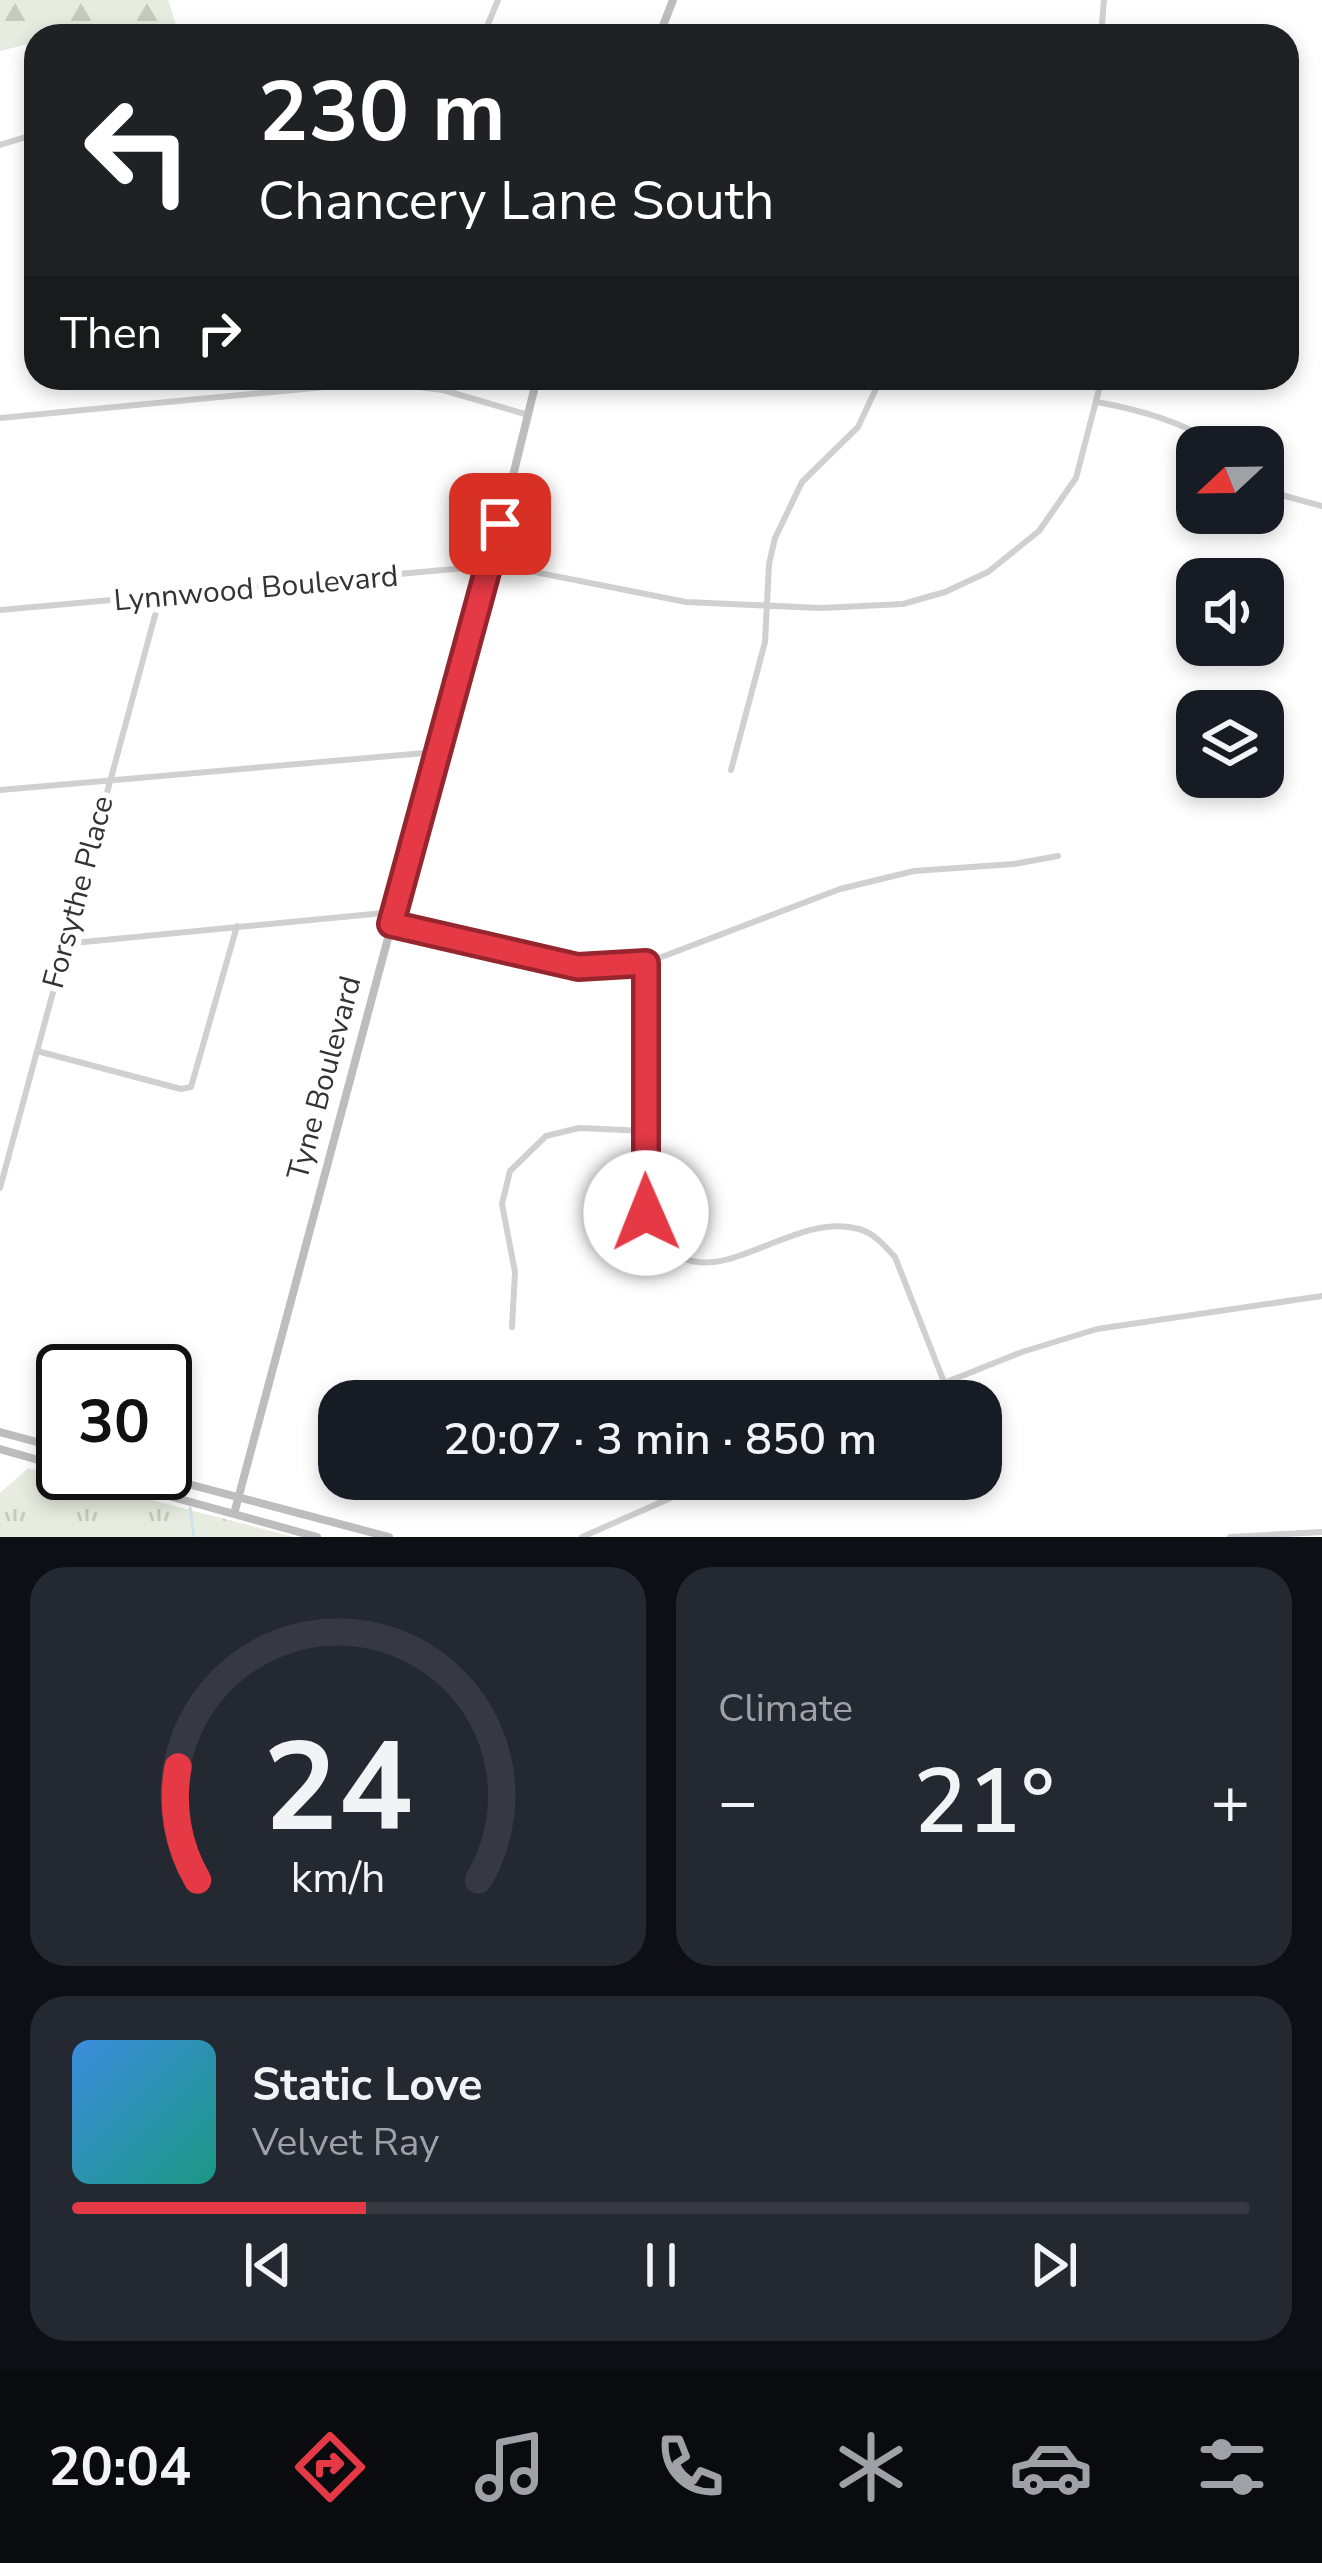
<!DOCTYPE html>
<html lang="en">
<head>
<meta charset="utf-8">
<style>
  :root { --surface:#171b24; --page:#242831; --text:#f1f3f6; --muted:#9ea1a6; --line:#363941; --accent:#e63946 }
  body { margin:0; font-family:"Nunito Sans",sans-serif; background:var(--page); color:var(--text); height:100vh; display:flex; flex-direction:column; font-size:45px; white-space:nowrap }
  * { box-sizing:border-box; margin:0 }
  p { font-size:39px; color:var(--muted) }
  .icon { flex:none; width:66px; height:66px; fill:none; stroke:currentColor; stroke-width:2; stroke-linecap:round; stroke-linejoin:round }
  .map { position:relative; height:1537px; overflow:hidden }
  .sheet { display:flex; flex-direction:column; gap:30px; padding:30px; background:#0d0f14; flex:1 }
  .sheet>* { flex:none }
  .guide { position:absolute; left:24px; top:24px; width:1275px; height:366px; border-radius:36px; box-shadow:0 6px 18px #0003; background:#202124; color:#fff; overflow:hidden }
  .needle { width:78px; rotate:248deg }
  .controls { position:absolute; left:1176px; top:426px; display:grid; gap:24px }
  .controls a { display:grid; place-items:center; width:108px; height:108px; border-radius:24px; background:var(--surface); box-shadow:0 6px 18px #0003; font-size:60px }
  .speed { position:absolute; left:36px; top:1344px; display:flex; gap:24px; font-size:60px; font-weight:700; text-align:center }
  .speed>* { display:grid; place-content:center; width:156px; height:156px; border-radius:50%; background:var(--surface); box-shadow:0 6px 18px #0003; line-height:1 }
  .speed .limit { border:6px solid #111; border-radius:18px; background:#fff; color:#111 }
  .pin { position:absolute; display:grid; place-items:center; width:102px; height:102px; color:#fff; margin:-51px; border-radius:24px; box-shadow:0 6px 18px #0006 }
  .me { position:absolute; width:132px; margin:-66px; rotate:359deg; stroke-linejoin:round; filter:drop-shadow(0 0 9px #0008) }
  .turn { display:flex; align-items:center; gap:42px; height:252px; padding:0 36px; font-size:54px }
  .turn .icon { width:156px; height:156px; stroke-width:2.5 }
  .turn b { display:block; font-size:84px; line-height:102px }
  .then { display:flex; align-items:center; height:114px; padding:0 36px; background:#0003; gap:24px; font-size:45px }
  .big { font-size:90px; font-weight:600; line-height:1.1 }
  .sheet .card { flex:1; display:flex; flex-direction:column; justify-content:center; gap:18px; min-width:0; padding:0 42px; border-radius:36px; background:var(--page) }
  .sheet .dial { align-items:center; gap:0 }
  .dial svg { height:312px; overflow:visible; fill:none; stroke:var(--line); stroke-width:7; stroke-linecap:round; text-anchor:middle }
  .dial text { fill:var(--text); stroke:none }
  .song { display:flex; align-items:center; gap:36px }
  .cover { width:144px; height:144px; border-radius:18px; background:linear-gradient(135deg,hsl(210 70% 55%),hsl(170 70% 35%)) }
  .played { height:12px; border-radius:6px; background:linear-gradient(90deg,var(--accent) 25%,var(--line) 25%) }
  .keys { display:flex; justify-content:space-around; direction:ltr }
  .heat { display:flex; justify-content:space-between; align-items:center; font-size:66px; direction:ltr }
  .sheet .tiles { flex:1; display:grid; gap:30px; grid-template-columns:1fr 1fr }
  .card:last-child { grid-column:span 2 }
  .trip { position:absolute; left:318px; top:1380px; width:684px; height:120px; border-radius:36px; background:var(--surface); box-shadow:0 6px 18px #0003; font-weight:600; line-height:120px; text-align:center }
  .tabs { display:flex; height:192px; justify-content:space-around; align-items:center; background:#090b0e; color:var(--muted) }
  .tabs .icon { width:84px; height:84px }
  .tabs .current { color:var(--accent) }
  .tabs b { font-size:54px; color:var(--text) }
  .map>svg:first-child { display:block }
  .grass { fill:url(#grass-tufts) }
  .forest { fill:url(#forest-firs) }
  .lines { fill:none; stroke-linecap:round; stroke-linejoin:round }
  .stream { stroke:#cfe2ee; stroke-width:3 }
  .street { stroke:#d0d0d0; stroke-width:6 }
  .secondary { stroke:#bdbdbd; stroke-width:8 }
  .route-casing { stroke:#96252e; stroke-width:30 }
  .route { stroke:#e63946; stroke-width:21 }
  .labels { text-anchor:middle; stroke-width:12; stroke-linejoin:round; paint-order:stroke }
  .street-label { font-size:30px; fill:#333; stroke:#fff }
</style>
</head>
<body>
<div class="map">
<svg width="1322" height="1537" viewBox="0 0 1322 1537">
  <defs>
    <pattern id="grass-tufts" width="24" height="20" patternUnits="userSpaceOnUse" patternTransform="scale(3)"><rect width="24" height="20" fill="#e6ecdf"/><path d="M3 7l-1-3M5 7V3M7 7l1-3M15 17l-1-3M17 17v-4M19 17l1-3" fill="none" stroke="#c6cbc0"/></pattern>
    <pattern id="forest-firs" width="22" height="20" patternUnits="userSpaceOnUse" patternTransform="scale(3)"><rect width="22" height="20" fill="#e6ecdf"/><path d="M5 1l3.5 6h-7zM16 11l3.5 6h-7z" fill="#c6cbc0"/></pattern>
  </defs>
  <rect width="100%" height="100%" fill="#fff"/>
  <path class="grass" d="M28 1468 294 1537H0V1493Z"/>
  <path class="forest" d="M0 0H168L178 31 36 36V42L0 51Z"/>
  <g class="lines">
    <path class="stream" d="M190 1508 194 1537"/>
    <path class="street" d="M483 36 498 0
      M1101 36 1104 0
      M0 145 36 134
      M1097 402C1140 410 1184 422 1221 447
      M0 418 377 382 443 390 525 414
      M1263 483 1285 496 1322 506
      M0 610 499 565 686 602 821 608 903 604 945 592 988 572 1039 531 1076 478 1102 378
      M731 770 765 642 769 564 775 538 802 482 858 427 881 378
      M0 790 436 752
      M390 924 578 967 646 963 840 889 914 871 1014 864 1058 856
      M63 944 394 912
      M646 963V1213C693 1326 782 1207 859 1229 874 1233 885 1246 895 1257L944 1382
      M37 1051 181 1089 191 1087 237 926
      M0 1188 160 597
      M512 1327 515 1272 502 1204 510 1171 546 1136 579 1128 645 1131
      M899 1401 1022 1352 1097 1329 1322 1296
      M582 1537 714 1479
      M1230 1537 1322 1532"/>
    <path class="secondary" d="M659 36 673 0
      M0 1432 63 1449
      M0 1449 63 1467
      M86 1473 317 1537
      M146 1473 389 1537
      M234 1514 487 568 493 557 537 378"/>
  </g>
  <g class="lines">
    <defs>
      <path id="route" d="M500 524 391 924 578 967 646 963V1213"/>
    </defs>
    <use href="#route" class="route-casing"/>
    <use href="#route" class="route"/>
  </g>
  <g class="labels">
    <g class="street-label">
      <text transform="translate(256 588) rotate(-5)" y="10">Lynnwood Boulevard</text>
      <text transform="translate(78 892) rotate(-75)" y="10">Forsythe Place</text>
      <text transform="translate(324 1078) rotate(-75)" y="10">Tyne Boulevard</text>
    </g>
  </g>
</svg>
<div class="controls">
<a><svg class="needle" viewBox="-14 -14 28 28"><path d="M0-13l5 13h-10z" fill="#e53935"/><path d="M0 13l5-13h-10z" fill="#9ea1a6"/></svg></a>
<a><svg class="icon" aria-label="sound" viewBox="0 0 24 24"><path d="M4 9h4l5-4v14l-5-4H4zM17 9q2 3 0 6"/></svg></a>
<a><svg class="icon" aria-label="layers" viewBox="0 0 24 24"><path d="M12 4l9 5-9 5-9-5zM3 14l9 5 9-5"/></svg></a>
</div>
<div class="speed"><div class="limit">30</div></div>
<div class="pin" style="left:500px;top:524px;background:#d93025"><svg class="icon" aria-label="arrive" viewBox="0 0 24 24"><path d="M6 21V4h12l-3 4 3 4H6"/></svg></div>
<svg class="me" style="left:646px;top:1213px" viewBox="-20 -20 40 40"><circle r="19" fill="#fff"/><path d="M0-13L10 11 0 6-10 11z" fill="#e63946"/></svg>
<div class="trip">20:07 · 3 min · 850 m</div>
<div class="guide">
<div class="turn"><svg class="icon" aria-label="left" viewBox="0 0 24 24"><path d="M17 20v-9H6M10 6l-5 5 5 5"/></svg><div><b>230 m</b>Chancery Lane South</div></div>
<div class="then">Then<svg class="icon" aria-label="right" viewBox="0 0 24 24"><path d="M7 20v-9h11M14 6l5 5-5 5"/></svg></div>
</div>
</div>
<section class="sheet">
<div class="tiles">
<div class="card dial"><svg viewBox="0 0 100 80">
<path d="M14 69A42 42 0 1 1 86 69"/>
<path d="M14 69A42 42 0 0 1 9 40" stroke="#e63946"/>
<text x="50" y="56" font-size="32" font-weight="700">24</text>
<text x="50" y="72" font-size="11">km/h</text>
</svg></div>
<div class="card"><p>Climate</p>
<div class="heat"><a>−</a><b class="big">21°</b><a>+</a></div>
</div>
<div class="card">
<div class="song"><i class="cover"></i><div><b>Static Love</b><p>Velvet Ray</p></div></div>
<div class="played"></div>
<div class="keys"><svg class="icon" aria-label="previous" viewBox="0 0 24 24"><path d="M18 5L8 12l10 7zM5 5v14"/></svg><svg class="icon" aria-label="pause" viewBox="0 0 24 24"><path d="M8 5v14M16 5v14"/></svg><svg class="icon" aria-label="next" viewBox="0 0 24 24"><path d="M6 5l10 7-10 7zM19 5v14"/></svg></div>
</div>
</div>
</section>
<nav class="tabs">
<b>20:04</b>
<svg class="icon current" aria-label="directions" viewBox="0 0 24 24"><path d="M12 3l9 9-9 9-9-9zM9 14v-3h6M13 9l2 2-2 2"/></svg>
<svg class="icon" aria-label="music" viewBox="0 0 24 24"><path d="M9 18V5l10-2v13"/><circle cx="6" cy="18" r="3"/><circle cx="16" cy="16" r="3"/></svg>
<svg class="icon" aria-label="phone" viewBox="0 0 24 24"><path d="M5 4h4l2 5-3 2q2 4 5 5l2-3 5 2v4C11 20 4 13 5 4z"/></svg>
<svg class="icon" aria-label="climate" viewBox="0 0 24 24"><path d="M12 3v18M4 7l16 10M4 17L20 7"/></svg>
<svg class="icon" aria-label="car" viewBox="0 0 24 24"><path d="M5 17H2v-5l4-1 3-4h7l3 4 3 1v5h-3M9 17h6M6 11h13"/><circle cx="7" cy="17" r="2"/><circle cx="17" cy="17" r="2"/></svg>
<svg class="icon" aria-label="filters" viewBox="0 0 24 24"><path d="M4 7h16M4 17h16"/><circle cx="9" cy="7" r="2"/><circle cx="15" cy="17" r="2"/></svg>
</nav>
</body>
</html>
